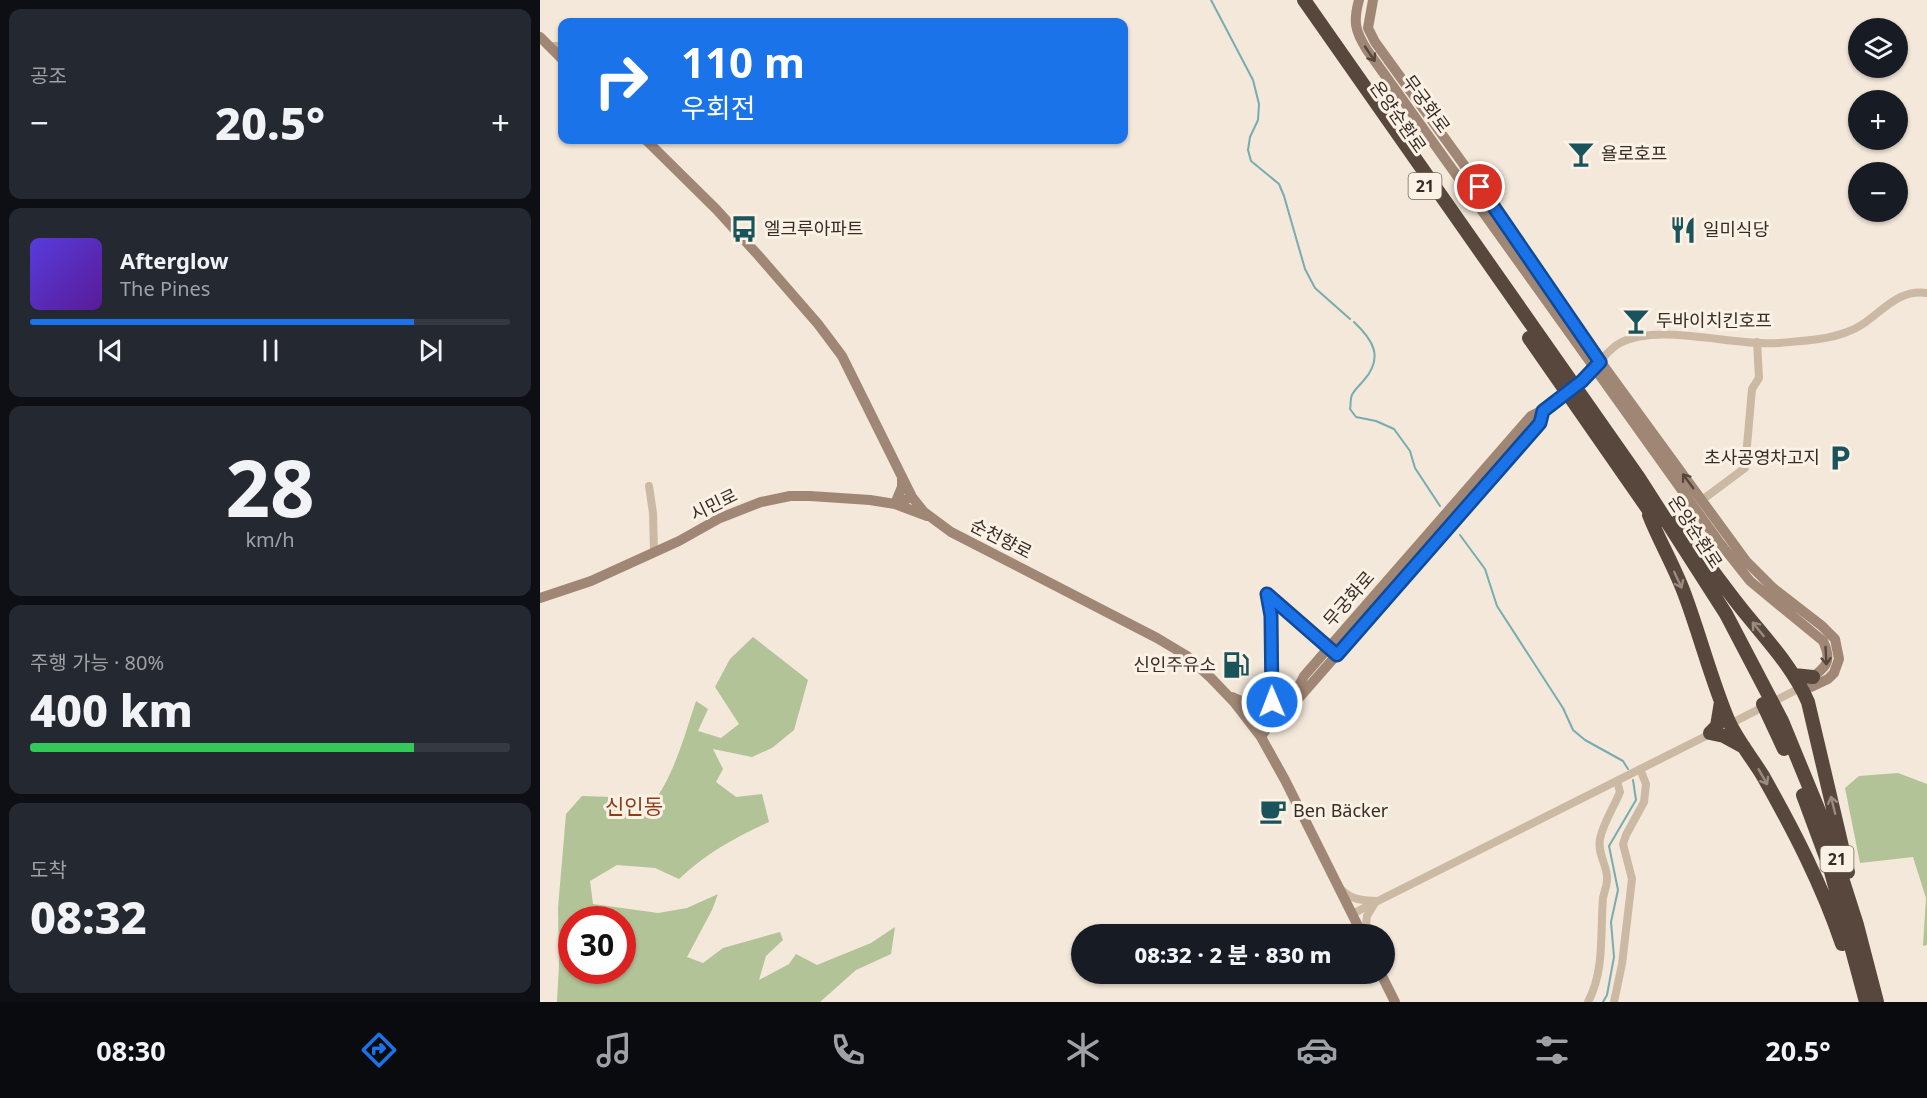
<!DOCTYPE html>
<html lang="ko">
<head>
<meta charset="utf-8">
<style>
  :root { --surface:#171b24; --page:#242831; --text:#f1f3f6; --muted:#9ea1a6; --line:#363941; --accent:#1a73e8 }
  body { margin:0; font-family:"Noto Sans","Noto Sans KR",sans-serif; background:var(--page); color:var(--text); height:100vh; display:flex; flex-direction:column; font-size:22px; white-space:nowrap }
  * { box-sizing:border-box; margin:0 }
  p { font-size:20px; color:var(--muted) }
  .icon { flex:none; width:33px; height:33px; fill:none; stroke:currentColor; stroke-width:2; stroke-linecap:round; stroke-linejoin:round }
  .map { position:relative; flex:1; overflow:hidden }
  .side { display:flex; flex-direction:column; gap:9px; padding:9px; background:#0d0f14; width:540px }
  .side>* { flex:none }
  .hud { position:absolute; left:18px; top:18px; width:570px; height:126px; border-radius:12px; box-shadow:0 2px 4px #0004; background:#1a73e8; color:#fff; overflow:hidden }
  .tools { position:absolute; left:1308px; top:18px; display:grid; gap:12px }
  .tools a { display:grid; place-items:center; width:60px; height:60px; border-radius:50%; background:var(--surface); box-shadow:0 2px 4px #0004; font-size:30px }
  .speed { position:absolute; left:18px; top:906px; display:flex; gap:12px; font-size:30px; font-weight:700; text-align:center }
  .speed>* { display:grid; place-content:center; width:78px; height:78px; border-radius:50%; background:var(--surface); box-shadow:0 2px 4px #0004; line-height:1 }
  .speed .limit { border:9px solid #d22; background:#fff; color:#111 }
  .pin { position:absolute; display:grid; place-items:center; width:51px; height:51px; color:#fff; margin:-26px; border:3px solid #fff; border-radius:50%; box-shadow:0 2px 6px #0007 }
  .me { position:absolute; width:66px; margin:-33px; rotate:359deg; stroke-linejoin:round; filter:drop-shadow(0 0 4px #0008) }
  .turn { display:flex; align-items:center; gap:21px; height:126px; padding:0 24px; font-size:27px }
  .turn .icon { width:78px; height:78px; stroke-width:2.5 }
  .turn b { display:block; font-size:42px; line-height:51px }
  .big { font-size:45px; font-weight:800; line-height:1.1 }
  .side .widget { flex:1; display:flex; flex-direction:column; justify-content:center; gap:9px; min-width:0; padding:0 21px; border-radius:12px; background:var(--page) }
  .side .dial { align-items:center; gap:0 }
  .dial b { font-size:78px; line-height:1 }
  .song { display:flex; align-items:center; gap:18px }
  .cover { width:72px; height:72px; border-radius:9px; background:linear-gradient(135deg,hsl(250 70% 55%),hsl(270 70% 35%)) }
  .played { height:6px; border-radius:3px; background:linear-gradient(90deg,var(--accent) 80%,var(--line) 80%) }
  .keys { display:flex; justify-content:space-around; direction:ltr }
  .heat { display:flex; justify-content:space-between; align-items:center; font-size:33px; direction:ltr }
  .charge { height:9px; border-radius:4px; background:linear-gradient(90deg,#34c759 80%,var(--line) 0) }
  .trip { position:absolute; left:531px; top:924px; width:324px; height:60px; border-radius:30px; background:var(--surface); box-shadow:0 2px 4px #0004; font-weight:800; line-height:60px; text-align:center }
  .dock { display:flex; height:96px; justify-content:space-around; align-items:center; background:#090b0e; color:var(--muted) }
  .dock .icon { width:42px; height:42px }
  .dock .selected { color:var(--accent) }
  .dock b { font-size:27px; color:var(--text) }
  main { display:flex; flex:1; min-height:0 }
  .map>svg:first-child { display:block }
  .green { fill:#b2c398; fill-rule:evenodd }
  .lines { fill:none; stroke-linecap:round; stroke-linejoin:round }
  .stream { stroke:#76acb2; stroke-width:2 }
  .street { stroke:#ccb9a4; stroke-width:8 }
  .secondary { stroke:#a08775; stroke-width:10 }
  .highway { stroke:#58473d; stroke-width:14 }
  .oneway { stroke:#56473e }
  .oneway2 { stroke:#998b80 }
  .route-casing { stroke:#114b97; stroke-width:15 }
  .route { stroke:#1a73e8; stroke-width:10 }
  .labels { text-anchor:middle; stroke-width:6; stroke-linejoin:round; paint-order:stroke }
  .shield { fill:#fbf2e5; stroke:#72675f; stroke-width:1.5 }
  .shield-label { font-size:16px; font-weight:bold; fill:#372c26 }
  .street-label { font-size:18px; fill:#372c26; stroke:#fbf2e5 }
  .poi-label { font-size:18px; fill:#372c26; stroke:#fbf2e5; text-anchor:start }
  .quarter-label { font-size:21px; fill:#8c3c19; stroke:#fbf2e5 }
</style>
</head>
<body>
<main>
<section class="side">
<div class="widget"><p>공조</p>
<div class="heat"><a>−</a><b class="big">20.5°</b><a>+</a></div>
</div>
<div class="widget">
<div class="song"><i class="cover"></i><div><b>Afterglow</b><p>The Pines</p></div></div>
<div class="played"></div>
<div class="keys"><svg class="icon" aria-label="previous" viewBox="0 0 24 24"><path d="M18 5L8 12l10 7zM5 5v14"/></svg><svg class="icon" aria-label="pause" viewBox="0 0 24 24"><path d="M8 5v14M16 5v14"/></svg><svg class="icon" aria-label="next" viewBox="0 0 24 24"><path d="M6 5l10 7-10 7zM19 5v14"/></svg></div>
</div>
<div class="widget dial"><b>28</b><p>km/h</p></div>
<div class="widget"><p>주행 가능 · 80%</p><b class="big">400 km</b><div class="charge"></div></div>
<div class="widget"><p>도착</p><b class="big">08:32</b></div>
</section>
<div class="map">
<svg width="1387" height="1002" viewBox="0 0 1387 1002">
  <rect width="100%" height="100%" fill="#f3e8d9"/>
  <path class="green" d="M213 637 268 680 254 730 232 748 212 757 173 749 183 769 176 782 196 797 222 794 229 822C196 837 165 854 139 879L115 868 77 865 50 881 53 904 118 913 147 908 178 894 172 910 147 957 163 963 183 948 240 932 243 940 226 956 219 980 249 964 256 954 277 965 331 943 355 927 351 954 316 970 280 1002H17L19 964 18 908 26 814 42 796 72 797 77 815C84 814 93 814 100 812 128 800 146 730 156 701L168 709 158 731 181 738 199 724 175 687 190 659ZM32 920H82V970H32Z
    M1358 773 1387 784V945L1383 946 1386 898 1373 857 1320 863 1305 788 1319 776Z"/>
  <g class="lines">
    <path class="stream" d="M671 0 713 80 719 104 718 120 710 137 708 150 711 161 739 184 744 196 765 269 775 288 810 319
      M814 322C833 340 844 357 824 380 821 384 814 390 812 395 810 399 811 405 810 409L816 417 836 421 854 429 870 451 875 468 900 506
      M920 535 945 569 957 606 1023 708 1033 730 1045 740 1083 761 1088 769
      M1063 1002 1067 995 1074 957 1071 922 1078 890 1069 846 1096 800 1093 780"/>
    <path class="street" d="M229 22H232
      M9 46H22
      M1060 361C1066 355 1072 347 1080 343 1120 322 1195 347 1239 343 1261 341 1287 340 1307 332 1337 322 1352 288 1387 293
      M109 486 113 513 114 552
      M1162 500 1205 468 1212 389 1219 378 1217 342
      M727 594 731 616 732 702
      M728 595 791 650
      M1188 725 1262 687
      M802 890C812 900 822 900 835 901
      M812 914 1172 733
      M825 934 827 916 835 903
      M1048 1002C1065 970 1060 933 1063 898 1064 892 1067 886 1067 880 1068 866 1057 854 1060 839 1063 823 1074 807 1080 792L1077 781
      M1074 1002 1082 964 1092 879 1083 844 1086 835 1104 802 1106 784 1100 769"/>
    <path class="secondary" d="M819 0C813 22 815 31 827 50L1179 542 1210 581 1283 641C1293 662 1286 668 1268 680
      M833 0 828 28 835 42 940 187 1060 361 1206 561 1233 588 1282 626 1295 639 1299 659 1294 673 1288 679 1271 687H1262
      M0 37 22 59
      M106 140 176 209 218 255 278 324 302 356 372 497 384 512 411 532 617 638 647 656 671 678 694 702 721 737 745 780 822 934
      M362 478V487L355 504 387 516
      M0 598 51 581 139 541 180 518 221 502 250 496H270L330 500 355 504 372 497
      M692 697C711 707 736 707 752 689
      M751 707 1000 423 1003 411
      M721 737C734 716 754 698 764 676L991 416C1016 404 1040 385 1058 364
      M841 974 855 1002"/>
    <path class="highway" d="M764 0 1099 478 1186 614 1242 721 1286 828 1317 925 1337 1002
      M989 338 1117 522
      M1109 515C1120 543 1136 569 1146 598 1161 639 1172 682 1189 722 1198 741 1212 758 1223 776 1254 831 1282 885 1302 944
      M1137 522C1158 551 1179 580 1201 608 1225 638 1253 667 1268 702L1308 872
      M1254 675 1273 677
      M1181 702 1177 726 1170 733 1184 736 1204 747
      M1223 704 1244 749
      M1263 795 1290 868 1326 1002"/>
  </g>
  <defs><path id="oneway-shaft" d="M-6 0H5M1.5-3L5.5 0L1.5 3" fill="none" stroke-width="1.6" stroke-linecap="round" stroke-linejoin="round" transform="scale(1.5)"/></defs>
  <g class="oneway">
    <use href="#oneway-shaft" transform="translate(830 54) rotate(56)"/>
    <use href="#oneway-shaft" transform="translate(1148 481) rotate(-126)"/>
    <use href="#oneway-shaft" transform="translate(1286 656) rotate(87)"/>
  </g>
  <g class="oneway2">
    <use href="#oneway-shaft" transform="translate(1138 580) rotate(65)"/>
    <use href="#oneway-shaft" transform="translate(1218 629) rotate(-129)"/>
    <use href="#oneway-shaft" transform="translate(1223 777) rotate(60)"/>
    <use href="#oneway-shaft" transform="translate(1293 805) rotate(-104)"/>
  </g>
  <g class="lines">
    <defs>
      <path id="route" d="M732 702 731 616 727 594 797 655 1000 423 1003 411 1042 381 1060 362 940 187"/>
    </defs>
    <use href="#route" class="route-casing"/>
    <use href="#route" class="route"/>
  </g>
  <defs>
    <symbol id="bar-bare" viewBox="-9 -9 18 18"><path d="M-6-5H6L.8 .8V4.5H3.5V6h-7V4.5H-.8V.8Z" fill="#19535b" stroke="#fbf2e5" stroke-width="2.5" paint-order="stroke"/></symbol>
    <symbol id="bus-bare" viewBox="-9 -9 18 18"><path d="M-5-6H5V4H4V6H2V4H-2V6H-4V4H-5ZM-3.5-4V0h7V-4ZM-3.5 1.2v1.5H-2V1.2ZM2 1.2v1.5H3.5V1.2Z" fill="#19535b" stroke="#fbf2e5" stroke-width="2.5" paint-order="stroke"/></symbol>
    <symbol id="restaurant-bare" viewBox="-9 -9 18 18"><path d="M-5-6h1v4h1v-4h1v4h1v-4h1v5L-1.5 .5V6h-2V.5L-5-1ZM5-6V6H3V1.5H1.5Q1.5-4 5-6Z" fill="#19535b" stroke="#fbf2e5" stroke-width="2.5" paint-order="stroke"/></symbol>
    <symbol id="parking-bare" viewBox="-9 -9 18 18"><path d="M-3.5-5.5H1a3.5 3.5 0 0 1 0 7H-1V5.5H-3.5ZM-1-3.4V-.6H.8a1.4 1.4 0 0 0 0-2.8Z" fill="#19535b" stroke="#fbf2e5" stroke-width="2.5" paint-order="stroke"/></symbol>
    <symbol id="fuel-bare" viewBox="-9 -9 18 18"><path d="M-5.5-6h7V0h2V4h1.3V-2.5L3-4.5l.8-.8L6-3V5H2.5V1h-1V6h-7ZM-4.2-4.7v3.2H.2V-4.7Z" fill="#19535b" stroke="#fbf2e5" stroke-width="2.5" paint-order="stroke"/></symbol>
    <symbol id="cafe-bare" viewBox="-9 -9 18 18"><path d="M-5.5-4.5H6V0H3Q3 3.5 0 3.5H-2.5Q-5.5 3.5-5.5 0ZM3-3.2v2h1.7v-2ZM-6 4.5H4V6H-6Z" fill="#19535b" stroke="#fbf2e5" stroke-width="2.5" paint-order="stroke"/></symbol>
  </defs>
  <g fill-rule="evenodd">
    <use href="#bar-bare" x="1022" y="135" width="38" height="38"/>
    <use href="#bus-bare" x="185" y="210" width="38" height="38"/>
    <use href="#restaurant-bare" x="1124" y="211" width="38" height="38"/>
    <use href="#bar-bare" x="1077" y="302" width="38" height="38"/>
    <use href="#parking-bare" x="1281" y="439" width="38" height="38"/>
    <use href="#fuel-bare" x="677" y="646" width="38" height="38"/>
    <use href="#cafe-bare" x="714" y="792" width="38" height="38"/>
  </g>
  <g class="labels">
    <g class="shield">
      <rect x="868.5" y="173" width="33" height="26" rx="4.5"/>
      <rect x="1280.5" y="846" width="33" height="26" rx="4.5"/>
    </g>
    <g class="shield-label">
      <text x="885" y="192">21</text>
      <text x="1297" y="865">21</text>
    </g>
    <g class="street-label">
      <text transform="translate(886 104) rotate(54)" y="6">무궁화로</text>
      <text transform="translate(858 117) rotate(55)" y="6">온양순환로</text>
      <text transform="translate(174 505) rotate(-26)" y="6">시민로</text>
      <text transform="translate(1155 532) rotate(57)" y="6">온양순환로</text>
      <text transform="translate(461 539) rotate(27)" y="6">순천향로</text>
      <text transform="translate(809 599) rotate(-49)" y="6">무궁화로</text>
    </g>
    <g class="poi-label">
      <text x="1061" y="160">욜로호프</text>
      <text x="224" y="235">엘크루아파트</text>
      <text x="1163" y="236">일미식당</text>
      <text x="1116" y="327">두바이치킨호프</text>
      <text x="1280" y="464" text-anchor="end">초사공영차고지</text>
      <text x="676" y="671" text-anchor="end">신인주유소</text>
      <text x="753" y="817">Ben Bäcker</text>
    </g>
    <g class="quarter-label">
      <text x="94" y="814">신인동</text>
    </g>
  </g>
</svg>
<div class="tools">
<a><svg class="icon" aria-label="layers" viewBox="0 0 24 24"><path d="M12 4l9 5-9 5-9-5zM3 14l9 5 9-5"/></svg></a>
<a>+</a>
<a>−</a>
</div>
<div class="speed"><div class="limit">30</div></div>
<div class="pin" style="left:940px;top:187px;background:#d93025"><svg class="icon" aria-label="arrive" viewBox="0 0 24 24"><path d="M6 21V4h12l-3 4 3 4H6"/></svg></div>
<svg class="me" style="left:732px;top:702px" viewBox="-20 -20 40 40"><circle r="17" fill="#1a73e8" stroke="#fff" stroke-width="3"/><path d="M0-11L8 9 0 5-8 9z" fill="#fff"/></svg>
<div class="trip">08:32 · 2 분 · 830 m</div>
<div class="hud">
<div class="turn"><svg class="icon" aria-label="right" viewBox="0 0 24 24"><path d="M7 20v-9h11M14 6l5 5-5 5"/></svg><div><b>110 m</b>우회전</div></div>
</div>
</div>
</main>
<nav class="dock">
<b>08:30</b>
<svg class="icon selected" aria-label="directions" viewBox="0 0 24 24"><path d="M12 3l9 9-9 9-9-9zM9 14v-3h6M13 9l2 2-2 2"/></svg>
<svg class="icon" aria-label="music" viewBox="0 0 24 24"><path d="M9 18V5l10-2v13"/><circle cx="6" cy="18" r="3"/><circle cx="16" cy="16" r="3"/></svg>
<svg class="icon" aria-label="phone" viewBox="0 0 24 24"><path d="M5 4h4l2 5-3 2q2 4 5 5l2-3 5 2v4C11 20 4 13 5 4z"/></svg>
<svg class="icon" aria-label="climate" viewBox="0 0 24 24"><path d="M12 3v18M4 7l16 10M4 17L20 7"/></svg>
<svg class="icon" aria-label="car" viewBox="0 0 24 24"><path d="M5 17H2v-5l4-1 3-4h7l3 4 3 1v5h-3M9 17h6M6 11h13"/><circle cx="7" cy="17" r="2"/><circle cx="17" cy="17" r="2"/></svg>
<svg class="icon" aria-label="filters" viewBox="0 0 24 24"><path d="M4 7h16M4 17h16"/><circle cx="9" cy="7" r="2"/><circle cx="15" cy="17" r="2"/></svg>
<b>20.5°</b>
</nav>
</body>
</html>
